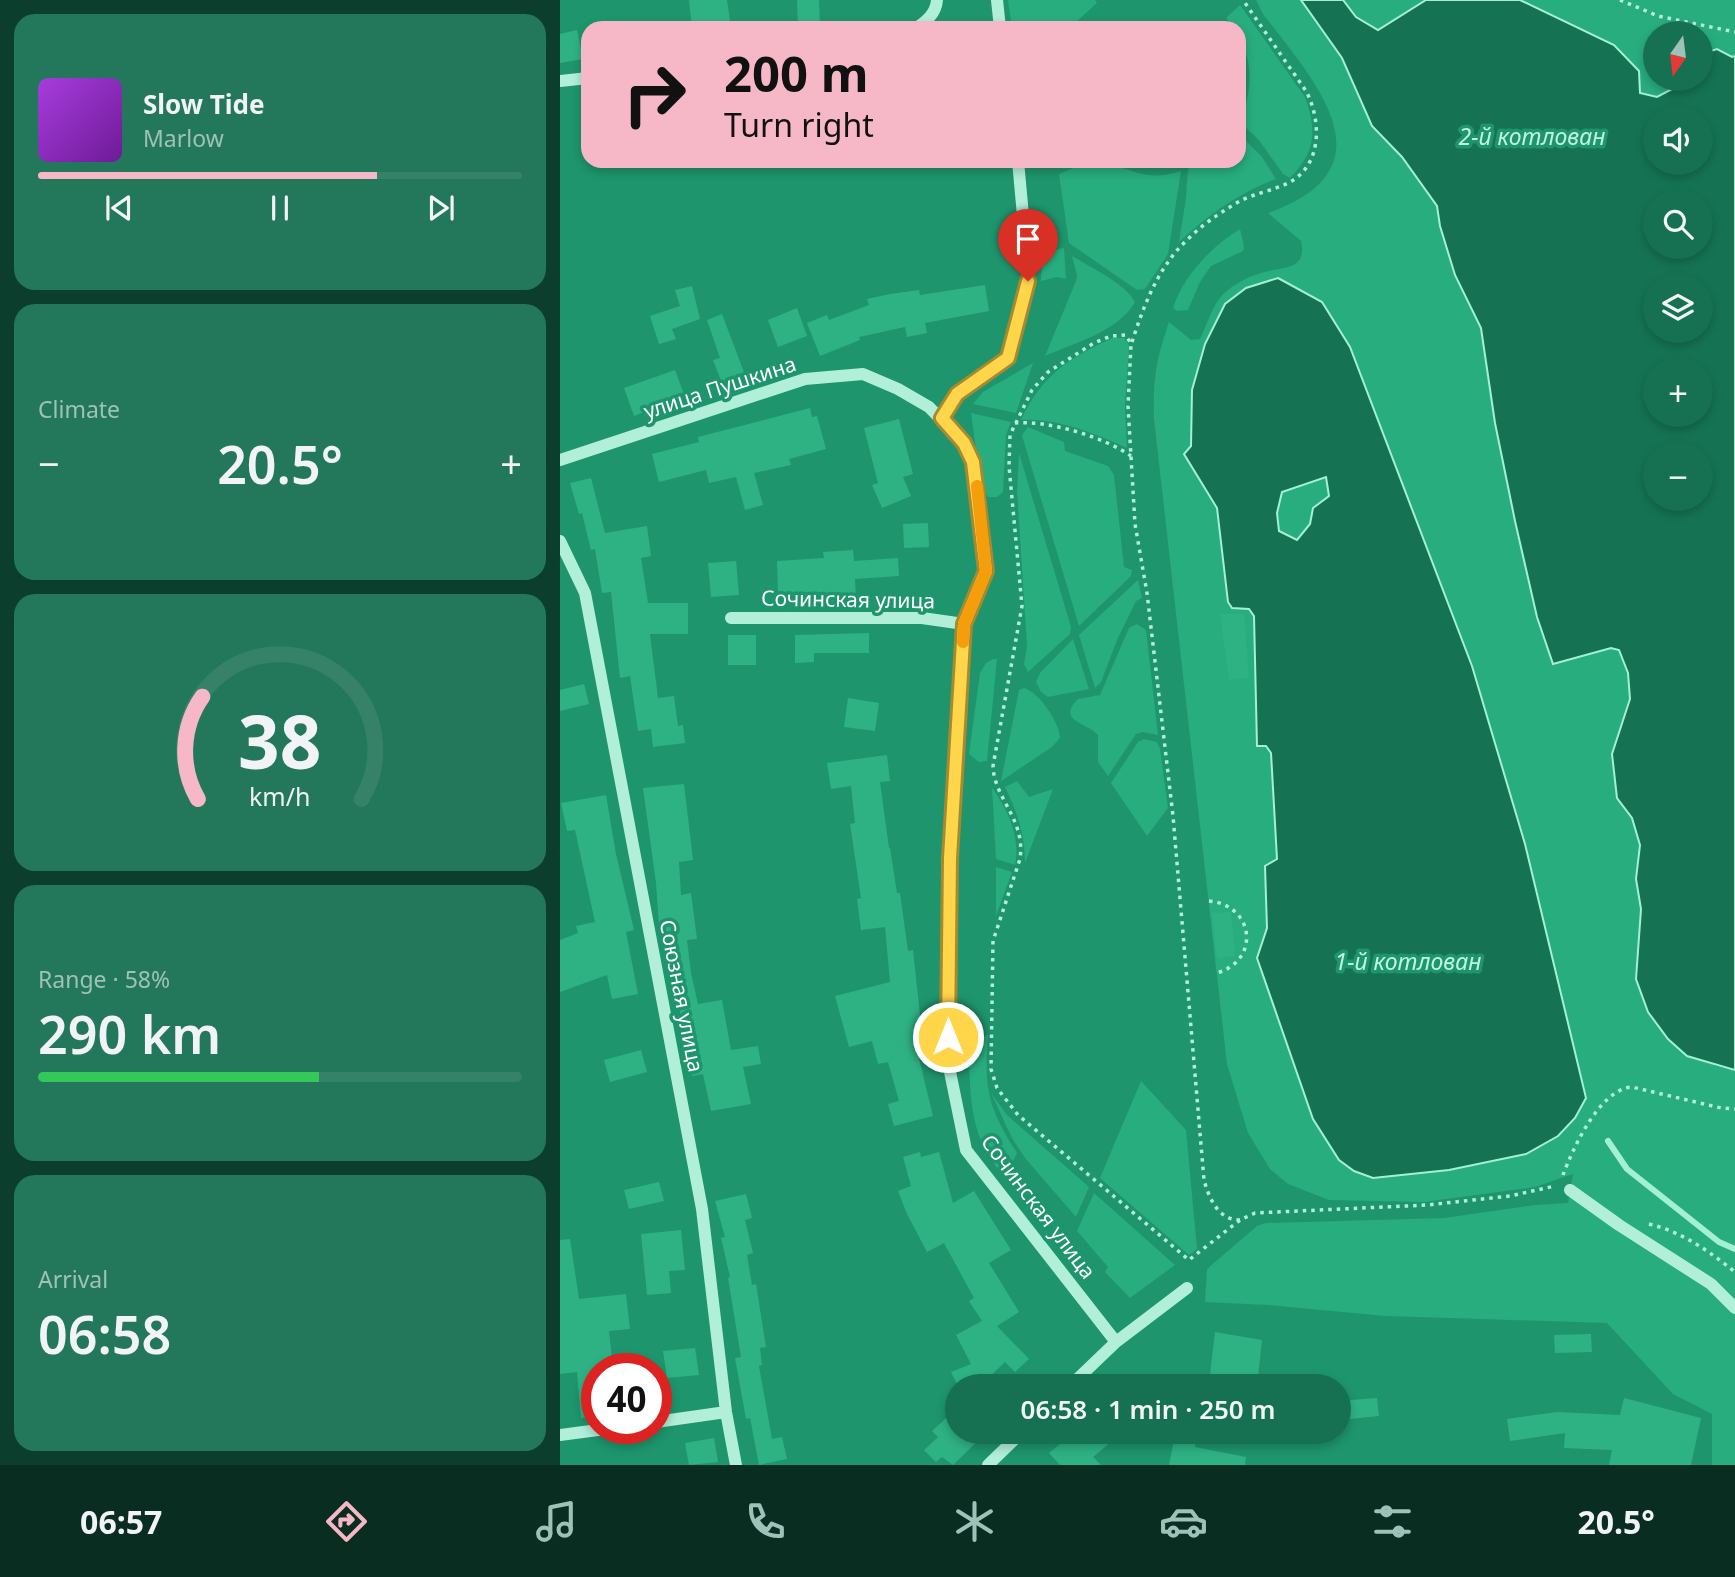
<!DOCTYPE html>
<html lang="en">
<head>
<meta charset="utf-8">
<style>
  :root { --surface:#167052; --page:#23785c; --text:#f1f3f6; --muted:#9ec1b8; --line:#358269; --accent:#f6b8c6 }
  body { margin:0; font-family:"Noto Sans",sans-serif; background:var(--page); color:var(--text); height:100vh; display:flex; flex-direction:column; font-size:26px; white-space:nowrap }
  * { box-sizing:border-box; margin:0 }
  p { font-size:23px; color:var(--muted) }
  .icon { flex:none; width:38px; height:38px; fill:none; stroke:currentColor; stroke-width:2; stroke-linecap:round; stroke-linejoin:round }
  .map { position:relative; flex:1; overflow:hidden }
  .panel { display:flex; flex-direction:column; gap:14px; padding:14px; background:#0c3e2d; width:560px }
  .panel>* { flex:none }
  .hud { position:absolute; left:21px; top:21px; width:665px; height:147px; border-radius:21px; box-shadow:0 4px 10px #0003; background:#f6b8c6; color:#111; overflow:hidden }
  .needle { width:46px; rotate:194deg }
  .buttons { position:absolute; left:1083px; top:21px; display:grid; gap:14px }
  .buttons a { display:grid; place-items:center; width:70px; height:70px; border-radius:50%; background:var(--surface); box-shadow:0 4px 10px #0003; font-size:35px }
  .speed { position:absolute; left:21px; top:1353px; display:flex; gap:14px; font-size:35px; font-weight:700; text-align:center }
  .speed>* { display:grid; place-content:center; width:91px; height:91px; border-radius:50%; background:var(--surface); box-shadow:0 4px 10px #0003; line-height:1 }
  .speed .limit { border:10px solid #d22; background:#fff; color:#111 }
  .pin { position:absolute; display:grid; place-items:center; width:60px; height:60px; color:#fff; margin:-72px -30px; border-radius:50% 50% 50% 0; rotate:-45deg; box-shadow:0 0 7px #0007 }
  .pin .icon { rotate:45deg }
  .me { position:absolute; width:77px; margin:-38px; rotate:0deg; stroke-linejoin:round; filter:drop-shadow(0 0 5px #0008) }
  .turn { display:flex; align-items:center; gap:24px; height:147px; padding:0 28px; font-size:32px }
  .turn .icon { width:91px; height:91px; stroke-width:2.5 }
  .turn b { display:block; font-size:49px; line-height:60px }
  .big { font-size:52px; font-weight:600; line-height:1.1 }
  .panel .card { flex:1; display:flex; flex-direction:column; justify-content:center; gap:10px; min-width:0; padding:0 24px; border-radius:21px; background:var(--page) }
  .panel .dial { align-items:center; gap:0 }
  .dial svg { height:182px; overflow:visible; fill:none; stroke:var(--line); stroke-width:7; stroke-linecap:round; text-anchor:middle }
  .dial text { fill:var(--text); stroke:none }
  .song { display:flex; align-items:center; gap:21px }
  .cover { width:84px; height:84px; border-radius:10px; background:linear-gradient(135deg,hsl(280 70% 55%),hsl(280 70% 35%)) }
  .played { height:7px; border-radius:4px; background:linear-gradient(90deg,var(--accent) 70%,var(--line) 70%) }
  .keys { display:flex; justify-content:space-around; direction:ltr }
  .heat { display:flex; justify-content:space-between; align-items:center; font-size:38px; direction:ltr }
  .charge { height:10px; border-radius:5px; background:linear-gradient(90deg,#34c759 58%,var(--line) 0) }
  .trip { position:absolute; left:385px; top:1374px; width:406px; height:70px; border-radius:35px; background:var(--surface); box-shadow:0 4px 10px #0003; font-weight:600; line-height:70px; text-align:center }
  .tabs { display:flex; height:112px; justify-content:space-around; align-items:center; background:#092d21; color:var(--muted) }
  .tabs .icon { width:49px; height:49px }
  .tabs .selected { color:var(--accent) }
  .tabs b { font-size:32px; color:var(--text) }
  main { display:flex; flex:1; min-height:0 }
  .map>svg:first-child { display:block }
  .green { fill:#28ad7f; fill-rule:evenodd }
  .water { fill:#157354; stroke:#a5f0d5; stroke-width:2; fill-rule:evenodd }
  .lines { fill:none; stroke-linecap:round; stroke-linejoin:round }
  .stream { stroke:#a5f0d5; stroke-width:6 }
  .building { fill:#2eb284 }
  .path { stroke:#b1efd9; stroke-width:3.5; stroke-dasharray:3.5 5; stroke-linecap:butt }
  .minor { stroke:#b1efd9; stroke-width:12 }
  .route-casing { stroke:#a68a30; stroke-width:18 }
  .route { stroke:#ffd54a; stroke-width:12 }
  .slow { stroke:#f59e0b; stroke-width:12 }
  .labels { text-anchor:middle; stroke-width:7; stroke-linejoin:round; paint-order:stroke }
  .street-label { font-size:21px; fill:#fff; stroke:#1e956d }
  .water-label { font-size:23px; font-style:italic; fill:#bef5e1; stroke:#1e956d }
</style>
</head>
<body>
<main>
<section class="panel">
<div class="card">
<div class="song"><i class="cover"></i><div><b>Slow Tide</b><p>Marlow</p></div></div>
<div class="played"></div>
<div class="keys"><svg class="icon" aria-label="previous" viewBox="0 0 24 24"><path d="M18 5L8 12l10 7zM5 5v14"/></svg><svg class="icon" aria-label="pause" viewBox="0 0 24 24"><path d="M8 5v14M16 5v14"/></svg><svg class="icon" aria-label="next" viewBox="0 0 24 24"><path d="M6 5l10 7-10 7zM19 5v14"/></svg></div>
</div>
<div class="card"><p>Climate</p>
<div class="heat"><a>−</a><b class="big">20.5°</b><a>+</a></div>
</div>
<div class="card dial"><svg viewBox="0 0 100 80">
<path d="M14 69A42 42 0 1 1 86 69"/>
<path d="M14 69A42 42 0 0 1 16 24" stroke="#f6b8c6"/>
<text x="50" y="56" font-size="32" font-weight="700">38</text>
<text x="50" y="72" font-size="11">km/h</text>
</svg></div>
<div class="card"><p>Range · 58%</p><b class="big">290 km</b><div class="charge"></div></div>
<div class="card"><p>Arrival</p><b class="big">06:58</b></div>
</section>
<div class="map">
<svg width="1175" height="1465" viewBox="0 0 1175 1465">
  <rect width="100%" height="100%" fill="#1e956d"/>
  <path class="green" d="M448 0H535L537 3 516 22 514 28H466V25L462 28H452Z
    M696 0H741L782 58 812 126 842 157 877 206 880 226 895 275 921 328 935 423 955 521 977 617 993 663 1051 648 1059 650 1068 673 1070 699 1052 754 1057 798 1072 818 1080 845 1076 878 1081 909 1076 979 1155 1066 1175 1070V1465H1152V1414L1113 1394 1047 1323 826 1316 708 1305 645 1302 647 1269 697 1226 706 1223 884 1218 975 1205 1008 1203 1013 1174 975 1187 864 1202 769 1200 728 1184 710 1169 688 1133 667 1064 594 419C593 377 596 361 609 322L631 340 640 339C646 327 651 310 659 299 668 287 687 277 701 273 721 266 748 272 741 241L708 213C835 168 756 83 703 14ZM762 302 791 348 912 666 965 844 1026 1098 1015 1118 998 1136 967 1154 889 1170 753 1119 697 958 707 928 705 866 717 860 711 753 706 746 697 745 694 616 689 608 668 602 657 508 624 454 631 446 632 390 645 344Z
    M783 0H866L818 30 796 17Z
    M960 0H1175V56L1172 57 1157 49 1141 54V33H1096V79H1115V88L1097 97 1080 93 1079 71 994 17Z
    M680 5 745 97C757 130 756 152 730 178L723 174 698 139 680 122C688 103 692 82 688 61 686 49 679 40 679 28H674L666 18Z
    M679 134 702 157 716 179C679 193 648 215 619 242L626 198 628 169 644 161H679Z
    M530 161C563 161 580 185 621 171L608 254 585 289 577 290 509 243 499 174Z
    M680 229 684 246 683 251 651 266 640 282 628 310 617 311 613 308C623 276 652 246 680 229Z
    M504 248 506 279 497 277 481 281C481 264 486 250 504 248Z
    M512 256C530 267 565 283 575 302 558 332 514 343 485 356L516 281 517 275Z
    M552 338H564L569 345 565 407 567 448C538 434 493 417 461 420 482 375 508 359 552 338Z
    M473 363 456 413 413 404 423 392Z
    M411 413 451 422 446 435 443 492 437 497H428L421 486Z
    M468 427 504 442 505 451 548 466 554 475 564 567 572 570 571 576 519 626 463 439 462 435Z
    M459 453 511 627 510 634 468 672 464 664 467 647 457 489Z
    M767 477 769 496 753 508 750 524 737 541 719 531 717 513 722 492Z
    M578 580 582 598 576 601 557 640 541 682 535 688 519 635Z
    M577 624 586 630 598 735 583 732 576 734 548 776 538 762V735C526 722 496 721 518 699L540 695 569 628Z
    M513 639 529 689 488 697 481 692 476 682 480 673Z
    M433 659H437L427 761 419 762 409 754 420 673 426 663Z
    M464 688C479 692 500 723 500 738L492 747 441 781 459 690Z
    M584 739 597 742 600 749 608 808 587 836 551 783 578 742Z
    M457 781 469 797 493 789 465 863C465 834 457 812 445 787Z
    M432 788C448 809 461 839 455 865L436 859Z
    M436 867 452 872 436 916Z
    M428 1034C424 1088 427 1106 457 1153L445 1177C409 1139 410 1097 409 1048Z
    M581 1081 626 1130 637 1249 629 1255 540 1178Z
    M431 1093 447 1115 529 1187 516 1217 465 1158 452 1138Z
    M534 1193 615 1265 570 1298 545 1272 548 1267 517 1231Z"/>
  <path class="water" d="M741 0H783L796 17 818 30 866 0H960L1054 45 1079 71 1080 93 1097 97 1114 88 1115 79H1141V54L1157 49 1172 57 1175 56V1070L1127 1056 1108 1039 1088 1012 1076 979 1081 909 1076 879 1080 845 1072 818 1057 798 1052 754 1070 699 1068 673 1059 650 1051 648 993 664 977 617 955 521 935 423 921 328 895 275 880 226 877 206 842 157 812 126 782 58ZM1096 117H1141V163H1096ZM1096 201H1141V247H1096ZM1096 285H1141V331H1096ZM1096 369H1141V415H1096ZM1096 453H1141V499H1096Z
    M718 278 762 302 790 347 912 666 965 844 1026 1098 1015 1118 998 1136 966 1154 889 1170 813 1178 794 1171 779 1160 753 1119 697 958 707 928 705 866 717 859 711 753 706 746H697L694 616 689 609 672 608 668 602 657 508 624 454 631 446 632 390 645 344 665 304 686 288ZM766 477 769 496 753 508 750 524 737 540 719 531 717 513 722 492Z"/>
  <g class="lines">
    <path class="stream" d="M1048 1141 1067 1169 1159 1242 1175 1249"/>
  </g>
  <path class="building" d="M129 0H167L171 28H132Z
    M237 0H259L260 25 238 27Z
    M17 30 23 59 0 63V34Z
    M425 285 429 311 365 323 367 333 347 337 345 327 299 337 300 340 260 356 247 323 267 315 269 320 309 305 307 299 330 294 359 290 360 295Z
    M132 286 140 319 112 329 116 339 99 344 90 316 120 306 115 290Z
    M237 308 247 336 218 347 208 320Z
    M162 314 185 375 162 383 153 360 160 358 147 320Z
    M115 370 125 397 74 416 64 388Z
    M250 408 252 417 257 416 266 449 229 459 231 465 194 473 203 505 185 510 176 477 149 483 146 470 99 482 92 454 139 442 138 437Z
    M339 419 353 474 343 477 351 496 322 508 312 485 318 483 304 428Z
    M31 478 45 533 87 526 91 556 81 558 88 603H128V634H90L98 698 114 696 118 726 123 725 125 743 93 747 91 729 78 731 70 676 60 678 51 592 42 593 35 549 31 550 22 513 19 514 10 483Z
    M368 523 369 547 344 548 343 524Z
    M293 550 294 561 338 558 339 576 295 579 296 600 266 602V592L218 594 217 561 264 558 263 552Z
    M176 561 179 595 151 597 148 563Z
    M660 614H684L689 678 669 680Z
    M309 633V653H254V662L235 663V635Z
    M168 635H196V665H168Z
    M24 684 29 704 0 711V690Z
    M288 698 319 703 315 731 284 727Z
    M327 755 330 781 320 782 329 848H330L337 893H340L348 951 353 950 362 1033 353 1034 373 1116 334 1126 328 1104 339 1101 328 1062 318 1064 312 1041 289 1047 275 996 330 982 325 927 301 930 297 899 301 898 290 824 295 823 291 786 271 789 267 763Z
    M124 784 133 860 119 862 121 895 131 893 137 939 127 940 131 973 138 1004 162 1000 171 1050 198 1046 201 1064 183 1067 191 1104 151 1111 143 1074 132 1076 116 991 110 992 101 925H99L96 883 83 788Z
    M46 795 56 854 74 930 66 932 78 994 52 999 47 975 0 992V940L18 933 16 926 35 922 15 830 7 831 1 803Z
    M671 912 675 956 657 958 652 913Z
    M81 1050 87 1072 50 1082 44 1060Z
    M360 1152 361 1157 379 1152 393 1203 414 1191 451 1250 429 1263 459 1312 437 1326 469 1359 455 1372 445 1362 420 1386H398L391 1372 411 1364 396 1335 422 1321 409 1301 414 1298 384 1243 367 1252 347 1214 338 1191 351 1186 343 1157Z
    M99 1182 104 1201 69 1209 64 1190Z
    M186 1194 192 1218 185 1220 193 1253 187 1255 192 1285 196 1284 206 1347 200 1348 202 1365 199 1366 212 1439 222 1437 227 1459 199 1465 190 1418 186 1419 175 1358 181 1357 168 1278 170 1277 161 1238 165 1237 155 1201Z
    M121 1230 125 1270 109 1271 111 1293 87 1295 81 1234Z
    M10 1239 19 1299 66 1294 70 1329 49 1331 53 1368H37V1416L21 1418 17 1372 0 1374V1240Z
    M655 1332 702 1340 697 1386H670L649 1383Z
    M1031 1334 1032 1352 995 1353 994 1335Z
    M135 1348 139 1375 107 1378 103 1351Z
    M817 1398 819 1416 779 1420V1401Z
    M1064 1398 1141 1418 1131 1465H1049L1052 1450 1004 1448 1005 1433 950 1441 947 1419 997 1412 1060 1415Z
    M397 1408V1432H427L393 1465 382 1457 376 1462 364 1450 378 1437 372 1431Z
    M515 1432H563L533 1457 541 1465H500L489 1453Z
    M615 1435 636 1439 635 1447 686 1457 685 1465H609Z
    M154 1438 158 1462 129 1465 125 1443Z"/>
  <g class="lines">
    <path class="path" d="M1060 0 1098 16 1175 32
      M572 342C584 305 598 267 628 239 643 224 661 212 680 201 696 193 715 190 730 182 763 164 761 119 746 91L683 0
      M455 423C488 420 544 437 571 456
      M649 901C694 905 701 960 657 973
      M1003 1175C1013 1148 1040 1089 1072 1087L1161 1108 1175 1109
      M680 1220C658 1220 649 1198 644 1180L613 816 587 593 575 524 568 406 571 344 566 335 551 336 534 343 488 372 472 390 450 435 449 466 462 606 433 766C434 799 466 819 460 859L433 941 431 1069 437 1088 458 1115 629 1260 680 1220 695 1213 867 1205 950 1196 995 1186
      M1089 1224C1122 1232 1149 1251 1175 1272"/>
    <path class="minor" d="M437 0 440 28
      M356 28C367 21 376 13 377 0
      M0 81 28 78
      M382 418 397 394 448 358 469 281 458 161
      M0 460 245 379 303 374 338 389 369 407 404 443 413 462 426 571 404 624 390 858 388 1062 406 1150 556 1342
      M0 541 25 593 142 1209 166 1412 176 1465
      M171 618H362L404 624
      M1010 1190 1059 1225 1151 1284 1175 1308
      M510 1386 556 1342 627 1288
      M96 1422 166 1412
      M0 1435 53 1428
      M428 1465 462 1432"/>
  </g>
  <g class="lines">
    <defs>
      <path id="route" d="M388 1037 390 858 404 624 426 571 413 462 404 443 382 418 397 394 448 358 468 281"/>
    </defs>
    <use href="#route" class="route-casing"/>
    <use href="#route" class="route"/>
    <path class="slow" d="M403 642 404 624 426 571 417 486"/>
  </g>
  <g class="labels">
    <g class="street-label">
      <text transform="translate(160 388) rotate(-18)" y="7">улица Пушкина</text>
      <text transform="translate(288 600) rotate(1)" y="7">Сочинская улица</text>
      <text transform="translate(121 996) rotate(79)" y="7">Союзная улица</text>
      <text transform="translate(478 1207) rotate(53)" y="7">Сочинская улица</text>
    </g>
    <g class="water-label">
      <text x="972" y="145">2-й котлован</text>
      <text x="848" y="970">1-й котлован</text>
    </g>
  </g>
</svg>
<div class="buttons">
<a><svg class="needle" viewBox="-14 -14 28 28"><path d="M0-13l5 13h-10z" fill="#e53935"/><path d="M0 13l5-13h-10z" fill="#9ec1b8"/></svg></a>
<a><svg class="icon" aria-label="sound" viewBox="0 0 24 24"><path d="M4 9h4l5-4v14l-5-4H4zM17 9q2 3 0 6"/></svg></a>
<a><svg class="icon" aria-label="search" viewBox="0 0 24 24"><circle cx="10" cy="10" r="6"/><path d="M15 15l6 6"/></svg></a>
<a><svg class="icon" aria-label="layers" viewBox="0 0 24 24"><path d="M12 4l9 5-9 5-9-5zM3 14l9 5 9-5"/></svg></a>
<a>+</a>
<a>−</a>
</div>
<div class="speed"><div class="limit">40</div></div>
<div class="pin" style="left:468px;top:281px;background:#d93025"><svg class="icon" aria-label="arrive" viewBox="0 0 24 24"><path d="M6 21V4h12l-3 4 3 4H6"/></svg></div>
<svg class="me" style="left:388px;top:1037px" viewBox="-20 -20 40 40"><circle r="17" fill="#ffd54a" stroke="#fff" stroke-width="3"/><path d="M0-11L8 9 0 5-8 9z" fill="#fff"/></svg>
<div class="trip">06:58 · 1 min · 250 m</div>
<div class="hud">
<div class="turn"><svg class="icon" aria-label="right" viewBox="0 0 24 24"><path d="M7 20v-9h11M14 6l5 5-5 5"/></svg><div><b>200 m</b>Turn right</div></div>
</div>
</div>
</main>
<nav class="tabs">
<b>06:57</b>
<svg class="icon selected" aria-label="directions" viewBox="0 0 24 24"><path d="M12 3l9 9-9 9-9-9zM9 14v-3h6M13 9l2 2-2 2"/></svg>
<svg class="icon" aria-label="music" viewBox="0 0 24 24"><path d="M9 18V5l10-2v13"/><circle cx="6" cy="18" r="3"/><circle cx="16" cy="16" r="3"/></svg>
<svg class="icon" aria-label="phone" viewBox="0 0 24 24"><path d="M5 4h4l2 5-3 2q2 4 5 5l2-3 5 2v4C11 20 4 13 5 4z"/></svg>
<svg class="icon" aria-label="climate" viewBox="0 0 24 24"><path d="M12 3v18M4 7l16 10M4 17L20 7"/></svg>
<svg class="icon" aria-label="car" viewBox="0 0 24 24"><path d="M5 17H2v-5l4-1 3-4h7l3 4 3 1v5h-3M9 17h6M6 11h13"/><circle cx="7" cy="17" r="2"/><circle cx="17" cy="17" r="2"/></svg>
<svg class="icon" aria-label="filters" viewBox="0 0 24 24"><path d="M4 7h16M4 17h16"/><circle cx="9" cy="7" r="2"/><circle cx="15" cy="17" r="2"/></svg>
<b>20.5°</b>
</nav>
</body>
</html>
